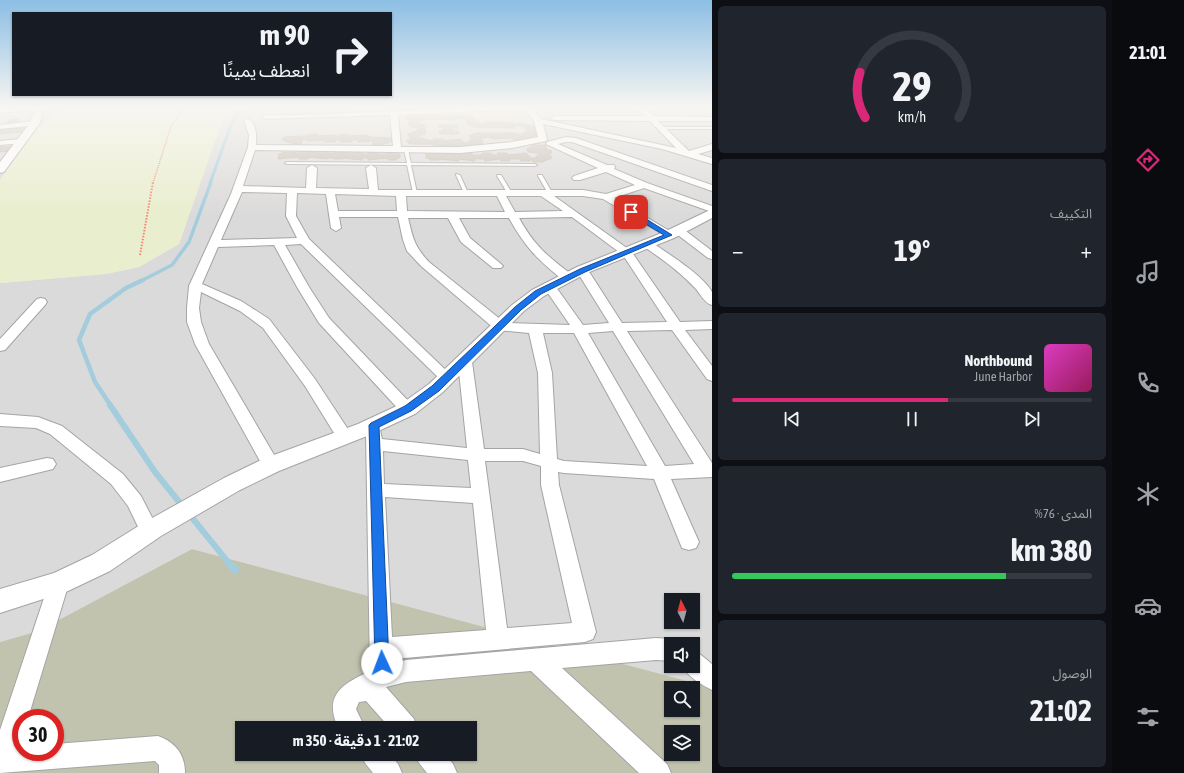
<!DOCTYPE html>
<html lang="ar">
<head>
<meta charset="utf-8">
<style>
  :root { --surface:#171b24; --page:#20242c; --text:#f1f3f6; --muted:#9ea1a6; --line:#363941; --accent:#db2777 }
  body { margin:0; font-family:"Asap Condensed","Noto Sans Arabic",sans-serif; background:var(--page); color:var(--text); direction:rtl; height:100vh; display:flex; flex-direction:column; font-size:15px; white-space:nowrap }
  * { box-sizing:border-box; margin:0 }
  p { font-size:13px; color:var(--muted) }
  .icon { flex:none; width:22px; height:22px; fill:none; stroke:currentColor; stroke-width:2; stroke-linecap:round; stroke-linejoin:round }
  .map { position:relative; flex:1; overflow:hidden; direction:ltr }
  .drawer { display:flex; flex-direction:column; gap:6px; padding:6px; background:#0d0f14; width:400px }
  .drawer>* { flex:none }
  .top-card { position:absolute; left:12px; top:12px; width:380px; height:84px; border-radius:0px; box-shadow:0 1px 3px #0004; direction:rtl; background:#171b24; color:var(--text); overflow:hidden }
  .needle { width:26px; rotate:354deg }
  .controls { position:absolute; left:664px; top:593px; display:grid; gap:8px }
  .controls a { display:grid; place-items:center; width:36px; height:36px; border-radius:0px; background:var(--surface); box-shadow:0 1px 3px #0004; font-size:20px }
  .speed { position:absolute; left:12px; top:709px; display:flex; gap:8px; font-size:20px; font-weight:700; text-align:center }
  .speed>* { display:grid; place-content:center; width:52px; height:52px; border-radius:50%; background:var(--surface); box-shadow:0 1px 3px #0004; line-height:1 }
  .speed .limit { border:6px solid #d22; background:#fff; color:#111 }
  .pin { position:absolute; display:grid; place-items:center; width:34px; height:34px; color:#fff; margin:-17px; border-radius:8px; box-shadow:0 2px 6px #0006 }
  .me { position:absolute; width:44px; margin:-22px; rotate:358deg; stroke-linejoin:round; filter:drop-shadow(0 0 3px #0008) }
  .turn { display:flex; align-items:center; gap:14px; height:84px; padding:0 16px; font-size:18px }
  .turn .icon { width:52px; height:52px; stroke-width:2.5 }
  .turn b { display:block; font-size:28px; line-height:34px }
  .big { font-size:30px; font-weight:700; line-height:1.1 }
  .drawer .tile { flex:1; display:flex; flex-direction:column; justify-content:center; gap:6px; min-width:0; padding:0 14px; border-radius:6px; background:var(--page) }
  .drawer .dial { align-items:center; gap:0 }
  .dial svg { height:104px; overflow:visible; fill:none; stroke:var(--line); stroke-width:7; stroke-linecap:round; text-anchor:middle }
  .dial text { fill:var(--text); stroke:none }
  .song { display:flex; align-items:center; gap:12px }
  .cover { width:48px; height:48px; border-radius:6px; background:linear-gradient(135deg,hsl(310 70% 55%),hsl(330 70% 35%)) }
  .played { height:4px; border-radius:2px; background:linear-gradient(90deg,var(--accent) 60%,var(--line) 60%) }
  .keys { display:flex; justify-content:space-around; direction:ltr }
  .heat { display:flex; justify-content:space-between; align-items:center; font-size:22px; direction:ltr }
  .charge { height:6px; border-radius:3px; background:linear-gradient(90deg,#34c759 76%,var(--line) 0) }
  .trip { position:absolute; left:235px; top:721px; width:242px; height:40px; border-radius:0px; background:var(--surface); box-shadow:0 1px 3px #0004; font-weight:700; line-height:40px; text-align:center; direction:rtl }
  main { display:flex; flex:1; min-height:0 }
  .menu { display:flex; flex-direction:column; width:72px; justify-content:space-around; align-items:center; background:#090b0e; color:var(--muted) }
  .menu .icon { width:28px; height:28px }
  .menu .selected { color:var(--accent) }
  .menu b { font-size:18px; color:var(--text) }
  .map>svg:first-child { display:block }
  .residential { fill:#dbdada; fill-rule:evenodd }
  .construction { fill:#c2c3af; fill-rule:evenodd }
  .farmland { fill:#e9eece }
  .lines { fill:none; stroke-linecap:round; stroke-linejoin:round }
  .stream-far4 { stroke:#a3ccdd; stroke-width:3 }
  .stream-far3 { stroke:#a3ccdd; stroke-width:3.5 }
  .stream-far2 { stroke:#a3ccdd; stroke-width:4.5 }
  .stream-far1 { stroke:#a3ccdd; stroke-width:6 }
  .stream { stroke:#a3ccdd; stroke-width:8 }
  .building { fill:#c3bab2; stroke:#c0b3a5; fill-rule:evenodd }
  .service-casing { stroke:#a4a4a4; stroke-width:2 }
  .minor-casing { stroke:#a4a4a4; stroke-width:2 }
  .tertiary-casing { stroke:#a4a4a4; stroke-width:2 }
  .path-far1 { stroke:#fa8169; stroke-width:1.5; stroke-dasharray:1 1; stroke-linecap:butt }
  .path { stroke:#fa8169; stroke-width:2; stroke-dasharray:1.5 1.5; stroke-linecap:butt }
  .service { fill:#fff; fill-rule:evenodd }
  .minor { fill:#fff; fill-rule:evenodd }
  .tertiary { fill:#fff; fill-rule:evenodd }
  .route { fill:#1a73e8; stroke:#114b97 }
</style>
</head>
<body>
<main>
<nav class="menu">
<b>21:01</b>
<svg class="icon selected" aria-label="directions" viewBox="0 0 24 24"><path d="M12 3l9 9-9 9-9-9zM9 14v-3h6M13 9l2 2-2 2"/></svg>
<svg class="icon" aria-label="music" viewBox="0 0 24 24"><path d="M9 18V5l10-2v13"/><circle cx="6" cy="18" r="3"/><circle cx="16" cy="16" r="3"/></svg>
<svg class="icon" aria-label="phone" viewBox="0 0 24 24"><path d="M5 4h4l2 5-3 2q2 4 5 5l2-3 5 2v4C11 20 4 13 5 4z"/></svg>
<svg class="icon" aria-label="climate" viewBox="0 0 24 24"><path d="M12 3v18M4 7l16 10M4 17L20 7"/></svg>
<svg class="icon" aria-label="car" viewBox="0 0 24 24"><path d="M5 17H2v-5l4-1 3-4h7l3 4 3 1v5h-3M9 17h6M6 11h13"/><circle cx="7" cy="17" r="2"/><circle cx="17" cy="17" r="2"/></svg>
<svg class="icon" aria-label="filters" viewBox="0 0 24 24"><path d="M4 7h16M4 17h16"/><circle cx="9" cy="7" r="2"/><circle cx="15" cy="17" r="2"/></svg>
</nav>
<section class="drawer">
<div class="tile dial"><svg viewBox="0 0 100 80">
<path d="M14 69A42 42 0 1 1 86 69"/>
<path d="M14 69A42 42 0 0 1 10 34" stroke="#db2777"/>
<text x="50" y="56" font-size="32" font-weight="700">29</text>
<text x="50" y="72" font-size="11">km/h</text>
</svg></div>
<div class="tile"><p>التكييف</p>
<div class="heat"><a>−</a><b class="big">19°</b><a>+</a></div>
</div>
<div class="tile">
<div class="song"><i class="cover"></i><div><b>Northbound</b><p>June Harbor</p></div></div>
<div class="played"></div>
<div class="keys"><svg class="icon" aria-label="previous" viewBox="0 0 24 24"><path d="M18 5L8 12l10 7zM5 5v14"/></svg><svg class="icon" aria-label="pause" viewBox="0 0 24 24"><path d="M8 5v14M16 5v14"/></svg><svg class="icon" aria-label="next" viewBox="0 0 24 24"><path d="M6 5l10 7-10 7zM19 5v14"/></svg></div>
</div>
<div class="tile"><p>المدى · 76%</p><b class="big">380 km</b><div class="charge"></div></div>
<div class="tile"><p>الوصول</p><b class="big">21:02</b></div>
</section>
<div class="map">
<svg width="712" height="773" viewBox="0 0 712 773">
  <rect width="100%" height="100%" fill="#efebe3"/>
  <path class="residential" d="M0 107H64L31 133 0 180Z
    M241 107H712V665L691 682 192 549 38 631 0 642V283L106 274 139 267 179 244 223 118ZM671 600H693V622H671ZM671 644H693V666H671Z"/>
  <path class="construction" d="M192 549 691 682 712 665V773H0V642L38 631ZM671 688H693V710H671ZM21 718H55V752H21ZM242 728H470V754H242ZM671 732H693V754H671Z"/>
  <path class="farmland" d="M64 107H241L223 118 179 244 139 267 106 274 0 283V180L31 133Z"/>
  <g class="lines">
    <path class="stream-far4" d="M210 183 231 125 239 112 250 107"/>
    <path class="stream-far3" d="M141 281 172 265 189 242 211 182"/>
    <path class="stream-far2" d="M111 406 95 382 79 340 90 314 126 288 143 280"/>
    <path class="stream-far1" d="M110 405 155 472 184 508
      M189 514 232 567"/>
    <path class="stream" d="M232 566 235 570"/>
  </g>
  <path class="building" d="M404 107H437H436L439 109 407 110Z
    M429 114H437V116L467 115 473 117 475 120 473 121 474 122H479L480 124 486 123V121L526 124 534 126 538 134 531 138H518L520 140 511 139 510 138 493 139 492 138 484 137 485 138H479L482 140 483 143 481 144H483L475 147 453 146V145L435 146 432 144H411L408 143 407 140H411L408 134 418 130V128L409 126V119H406L405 116H408L407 115 426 116 429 115ZM457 118 465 119 466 124 474 127 514 128 513 126H521L525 128 528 132H523L524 134H517L516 133H476L469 136 472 141H468L469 143H464L461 139 443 141V139H433L434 141H431L419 137V135L426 134 425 125 417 122 429 119 430 120 447 119V120H455L454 119H458Z
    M18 118V123L8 124V120Z
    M442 124 457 125 458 128H453L454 131H458L459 134H440L439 131H444L443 128 438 127V125Z
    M12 127 8 133 0 134V128Z
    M28 128 26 132 8 133 10 129Z
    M309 134H317V136L335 135V136H341V134L350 135V136L367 135V136L371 137 393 138V141L381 145H373V141L358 142 359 140H352L351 142H341L340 140H335V142H325V140L307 141 308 140 299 139 302 140 301 144 291 143 282 140 284 137 305 136Z
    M534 145H545L547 149 544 150H551L552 153H549L552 158 542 162H533L532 160H529L530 161H521L520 159H509L510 161H501L500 159 485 161 484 159H474L475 161 458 159 459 161 439 159V160H430V159L426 158V154H429L428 153 448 154 447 153 464 155 463 153H472L473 155H482V153H491L492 155H499L497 153H507L508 155 526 153 531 158H537L536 156H540L538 153 528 152 527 149Z
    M15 146 12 151 0 152V147Z
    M300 151 319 153V151H328V153H335V152L353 153V152H363V154H369L368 152H377L378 154H387V152H397V154H400V158H396L397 160H388V158L368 160V158H362V160L343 158V159H334V158H327V159L309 157 308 159H299V157L278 159 279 154 285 152 300 153Z"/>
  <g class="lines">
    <defs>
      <path id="service" d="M660 127H712V129H661L659 128Z
        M406 149 408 150 411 163 535 164 537 165 535 166 411 165 417 193 415 194 413 193 407 165 287 164 285 163 287 162 407 163 404 150Z
        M456 174 460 175 468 193V194L464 193 456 175Z
        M497 175H501L512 193V194H508L497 176Z
        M538 175H542L553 194V195H549L538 176Z"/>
      <path id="minor" d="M484 107H530L541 119 676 148 650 121 554 120 550 118 554 116H645L637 107H644L654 116 712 117V121H658L689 151 712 144V150L698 154 712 158V164L662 149 543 124 547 139 546 141 512 148 460 153 255 150 243 186 306 188 307 168 312 165 317 168 316 188 369 189 366 168 371 165 376 168 378 190H583L606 194 635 185 606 172 580 180H574L572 178 574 176 598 168 546 144 547 142 566 137 576 138 712 185V191L572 142H566L558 144 607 165H614L615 167 614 169 647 183 712 206V212L644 188 614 198 673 233 674 235 669 238 603 199 583 196H554L631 251 680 322 712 321V329L685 330 712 366V381L707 379 672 330 627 331 712 463V477L671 479 699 542 696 548 689 550 682 548 654 479 564 473 558 472 559 485 596 632 593 639 585 642 393 659V663L406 660 656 638 671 639 679 642 680 644H671V661L656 660 562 668 667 764 671 773H639L531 671 406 682 386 687 414 719 417 728H390L366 701 359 702 356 709 365 728H338C323 694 343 684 370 671L366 434 368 430 374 428 380 430 382 439 467 448 458 362 460 359 465 358 470 359 472 362 484 449H523L540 454 538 373 529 333 496 330 421 266 407 251 403 240 398 217H339L341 228 336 231 331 228 326 194 297 193 296 216 309 239 454 378 452 381 447 383 442 381 301 244 285 245 309 287 329 318 416 409 414 413 408 414 402 413 319 323 297 287 274 245 218 247 202 284 241 301 269 319 315 379 353 437 351 441 345 443 339 441 305 386 263 328 240 311 201 292 199 308 201 322 209 344 280 465 277 470 271 471 265 470 195 344 187 322V308L189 286 231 194 248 147 249 135 244 121 245 119H248C256 122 257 136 256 145L393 146 390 115 266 119 262 117 266 115H303ZM524 109 534 121 538 137 512 142 460 147H401L398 115ZM242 192 287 193 286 216 297 238 221 240ZM335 194 396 196 397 211H338ZM406 196H497L505 212 407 211ZM506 196H541L563 211 515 212ZM572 217 623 255 667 322 622 323 586 267H578L576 270 609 323 583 325 553 283H545L543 286 570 325 505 323 429 262C414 246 413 238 408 218H448L461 242 493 268H501L503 266 501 264 470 238 459 218H509C525 247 537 259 563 280H571L573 277 571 274C547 256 534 245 519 218ZM613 331 694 464 665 466 588 333ZM543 333H574L647 466 564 461 557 459 552 373ZM383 451 468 460 471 488 384 484ZM485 461H523L541 466V485L572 623 507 628ZM385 497 473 503 486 630 392 637Z
        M35 121 39 123 38 125 0 129V125Z
        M20 139 24 141 23 143 0 145V141Z
        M678 227 682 228 712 251V259L708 258 674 232 673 230Z
        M647 241 651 242C666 252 704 276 712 292 712 295 712 301 712 305 704 303 700 293 695 288 679 271 662 259 643 246L641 244Z
        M41 298 45 299 47 302 45 305 5 350 0 351V339L37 299Z
        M0 414 38 417 62 426 123 474 141 496 159 531 157 537 150 539 143 537 128 506 111 484 50 434 36 428 0 426Z
        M47 458 53 459 56 464 53 469 0 482V468Z
        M59 574 66 577 69 583 28 718H21V741L19 747H21V752H55V744L158 736C175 742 185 754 185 773H159V765L155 761 0 773V730L49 583 52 577Z
        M693 652 701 655 712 664V690C702 685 687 677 683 666H693Z
        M361 754H390L398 764 402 773H373L365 763Z
        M415 754H444L453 764 457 773H427L419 763Z"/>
      <path id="tertiary" d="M0 107H44L40 123 4 172 0 173V162L30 123 34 110 0 113Z
        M712 209V218L674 238 587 273 544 296 524 311 443 392 415 414 372 434 279 471 240 490 161 536 110 571 68 591 0 613V589L54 573 92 555 145 522 224 478 263 459 358 424 401 404 429 384 512 305 532 290 577 267 664 232Z"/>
    </defs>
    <use href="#service" class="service-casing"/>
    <use href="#minor" class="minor-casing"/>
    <use href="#tertiary" class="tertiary-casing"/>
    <path class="path-far1" d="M153 183 171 126 185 107"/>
    <path class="path" d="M140 255 153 182"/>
    <use href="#service" class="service"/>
    <use href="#minor" class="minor"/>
    <use href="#tertiary" class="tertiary"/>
  </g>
  <linearGradient id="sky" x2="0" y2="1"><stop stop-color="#8cbee4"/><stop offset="0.5" stop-color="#f8f6f2"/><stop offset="1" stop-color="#f8f6f2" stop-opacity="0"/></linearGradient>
  <rect width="712" height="215" fill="url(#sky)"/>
  <path class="route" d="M629 211H633L672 235 585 272 541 294 521 310 439 391 411 411 379 427 389 663 387 668 382 670 377 668 375 663 369 425 371 423 405 406 432 386 515 307 535 291 580 269 664 235 629 214Z"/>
</svg>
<div class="controls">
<a><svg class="needle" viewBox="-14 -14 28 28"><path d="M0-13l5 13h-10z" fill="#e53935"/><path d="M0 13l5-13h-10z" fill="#9ea1a6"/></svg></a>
<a><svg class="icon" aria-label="sound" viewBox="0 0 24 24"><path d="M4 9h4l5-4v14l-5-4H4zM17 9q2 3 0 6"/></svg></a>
<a><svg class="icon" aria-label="search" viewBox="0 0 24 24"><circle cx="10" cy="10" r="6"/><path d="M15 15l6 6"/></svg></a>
<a><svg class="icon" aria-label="layers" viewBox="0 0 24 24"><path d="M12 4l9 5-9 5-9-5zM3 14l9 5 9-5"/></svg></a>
</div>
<div class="speed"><div class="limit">30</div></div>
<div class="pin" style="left:631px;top:212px;background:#d93025"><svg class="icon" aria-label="arrive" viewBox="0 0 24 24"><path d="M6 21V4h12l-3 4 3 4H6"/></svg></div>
<svg class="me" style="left:382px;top:663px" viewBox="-20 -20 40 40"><circle r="19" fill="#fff"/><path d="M0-13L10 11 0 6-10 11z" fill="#1a73e8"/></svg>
<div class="trip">21:02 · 1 دقيقة · 350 m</div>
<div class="top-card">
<div class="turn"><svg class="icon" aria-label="right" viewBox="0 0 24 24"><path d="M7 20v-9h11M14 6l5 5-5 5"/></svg><div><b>90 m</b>انعطف يمينًا</div></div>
</div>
</div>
</main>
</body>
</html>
